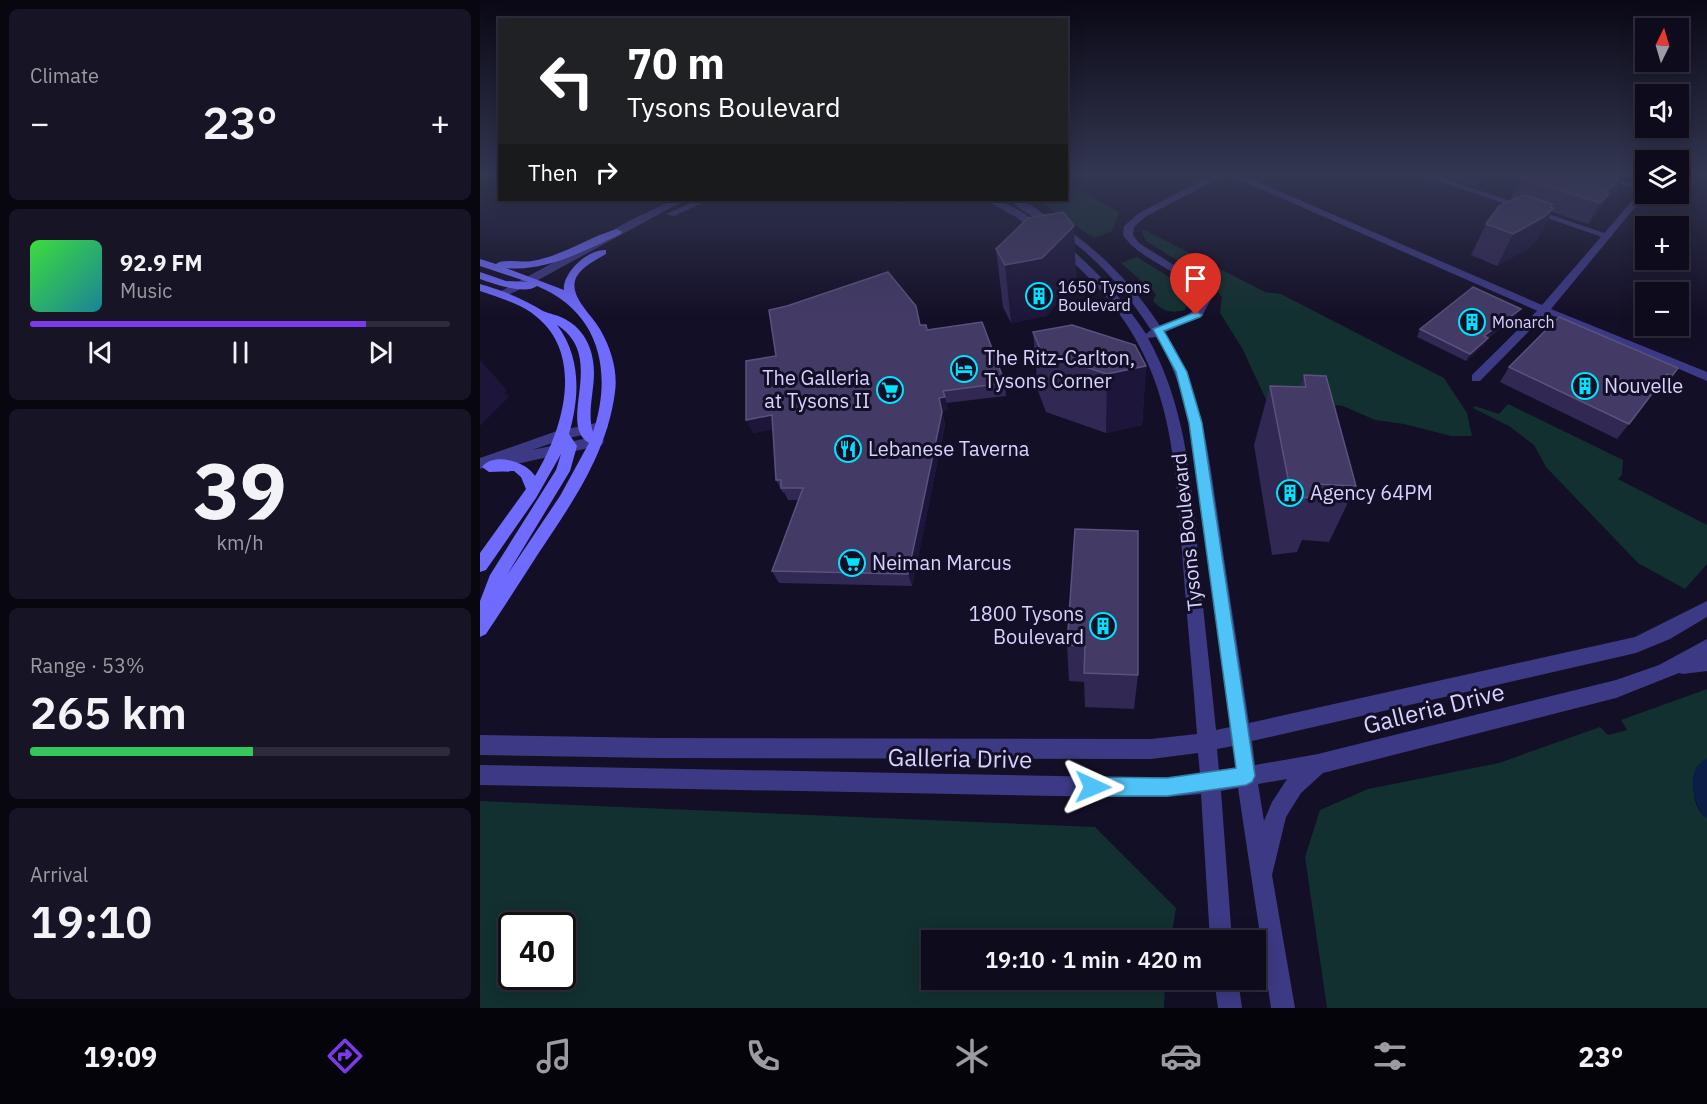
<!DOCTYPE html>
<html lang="en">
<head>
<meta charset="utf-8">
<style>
  :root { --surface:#0e0b1c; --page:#171425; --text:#f1f3f6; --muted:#9b9ba3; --line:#2e2b3b; --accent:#7c3aed }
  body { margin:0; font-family:"IBM Plex Sans",sans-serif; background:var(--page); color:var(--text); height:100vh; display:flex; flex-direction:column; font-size:22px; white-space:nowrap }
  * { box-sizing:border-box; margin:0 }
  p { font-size:20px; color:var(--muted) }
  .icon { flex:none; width:33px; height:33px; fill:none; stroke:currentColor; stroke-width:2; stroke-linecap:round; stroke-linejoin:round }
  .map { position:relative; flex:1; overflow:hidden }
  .side { display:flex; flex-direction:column; gap:9px; padding:9px; background:#08060f; width:480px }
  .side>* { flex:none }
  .top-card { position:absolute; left:18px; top:18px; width:570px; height:183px; border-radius:0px; box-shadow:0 3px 15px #0003,0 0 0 2px var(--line); background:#202124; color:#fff; overflow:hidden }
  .needle { width:39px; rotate:5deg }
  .buttons { position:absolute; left:1155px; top:18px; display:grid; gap:12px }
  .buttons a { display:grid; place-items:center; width:54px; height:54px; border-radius:0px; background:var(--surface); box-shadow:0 3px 15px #0003,0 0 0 2px var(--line); font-size:30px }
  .speed { position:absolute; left:18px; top:912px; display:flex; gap:12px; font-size:30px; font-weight:700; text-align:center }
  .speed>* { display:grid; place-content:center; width:78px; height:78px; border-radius:50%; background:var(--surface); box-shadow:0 3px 15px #0003,0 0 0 2px var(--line); line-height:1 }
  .speed .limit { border:3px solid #111; border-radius:9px; background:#fff; color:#111 }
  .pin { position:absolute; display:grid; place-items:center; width:51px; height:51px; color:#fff; margin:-62px -26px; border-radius:50% 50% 50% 0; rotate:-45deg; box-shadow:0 0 6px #0007 }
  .pin .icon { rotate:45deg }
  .me { position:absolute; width:66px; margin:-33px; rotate:91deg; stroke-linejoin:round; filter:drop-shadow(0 0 4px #0008) }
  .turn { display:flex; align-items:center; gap:21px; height:126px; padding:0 30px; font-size:27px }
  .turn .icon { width:78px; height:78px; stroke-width:2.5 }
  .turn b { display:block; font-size:42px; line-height:51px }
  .then { display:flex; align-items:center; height:57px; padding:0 30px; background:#0003; gap:12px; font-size:22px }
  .big { font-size:45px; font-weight:600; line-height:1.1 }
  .side .card { flex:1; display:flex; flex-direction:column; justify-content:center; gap:9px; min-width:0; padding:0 21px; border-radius:9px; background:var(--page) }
  .side .dial { align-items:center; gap:0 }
  .dial b { font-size:78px; line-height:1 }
  .song { display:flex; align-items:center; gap:18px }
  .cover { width:72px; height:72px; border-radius:9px; background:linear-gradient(135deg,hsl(120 70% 55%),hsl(190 70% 35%)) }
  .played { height:6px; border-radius:3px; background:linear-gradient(90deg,var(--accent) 80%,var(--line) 80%) }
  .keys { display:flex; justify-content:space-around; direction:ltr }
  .heat { display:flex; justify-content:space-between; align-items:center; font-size:33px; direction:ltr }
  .charge { height:9px; border-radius:4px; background:linear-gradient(90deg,#34c759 53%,var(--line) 0) }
  .trip { position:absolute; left:441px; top:930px; width:345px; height:60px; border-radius:0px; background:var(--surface); box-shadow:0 3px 15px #0003,0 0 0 2px var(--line); font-weight:600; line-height:60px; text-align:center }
  .dock { display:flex; height:96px; justify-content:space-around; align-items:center; background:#06040b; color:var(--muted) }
  .dock .icon { width:42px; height:42px }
  .dock .active { color:var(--accent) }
  .dock b { font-size:27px; color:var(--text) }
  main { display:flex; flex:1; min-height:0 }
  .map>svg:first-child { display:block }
  .green { fill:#12302f; fill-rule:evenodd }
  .water { fill:#0a1f44 }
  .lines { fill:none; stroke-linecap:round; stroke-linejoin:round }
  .minor { fill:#3d3a85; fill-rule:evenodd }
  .tertiary { fill:#3d3a85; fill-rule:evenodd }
  .secondary { fill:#6f6bff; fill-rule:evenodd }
  .wall { fill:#312854 }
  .shaded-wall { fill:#1d163a }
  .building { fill:#433a66; stroke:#5a527e; stroke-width:1.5 }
  .route { fill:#4fc3f7; stroke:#337fa1; stroke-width:1.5 }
  .labels { text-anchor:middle; stroke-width:6; stroke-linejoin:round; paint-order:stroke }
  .far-poi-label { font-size:16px; fill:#d9d4ff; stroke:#130f26; text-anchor:start }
  .poi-label { font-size:20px; fill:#d9d4ff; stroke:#130f26; text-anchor:start }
  .street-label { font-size:20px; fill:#d9d4ff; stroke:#130f26 }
  .near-street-label { font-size:24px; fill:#d9d4ff; stroke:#130f26 }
</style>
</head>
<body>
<main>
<section class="side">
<div class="card"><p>Climate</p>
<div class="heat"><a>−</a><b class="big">23°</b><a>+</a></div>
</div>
<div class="card">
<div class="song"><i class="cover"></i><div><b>92.9 FM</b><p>Music</p></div></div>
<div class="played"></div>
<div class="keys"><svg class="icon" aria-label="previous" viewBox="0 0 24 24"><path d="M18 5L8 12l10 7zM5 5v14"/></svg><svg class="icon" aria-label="pause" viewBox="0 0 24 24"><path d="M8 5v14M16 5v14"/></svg><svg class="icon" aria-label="next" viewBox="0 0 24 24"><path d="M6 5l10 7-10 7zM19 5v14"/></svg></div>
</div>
<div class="card dial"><b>39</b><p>km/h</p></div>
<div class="card"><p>Range · 53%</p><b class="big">265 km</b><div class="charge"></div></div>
<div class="card"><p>Arrival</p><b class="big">19:10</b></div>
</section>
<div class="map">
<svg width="1227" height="1008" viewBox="0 0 1227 1008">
  <rect width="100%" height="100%" fill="#130f26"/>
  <path class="green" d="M587 182 639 213 632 231 614 238 557 200H586Z
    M663 229 785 292 801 294 964 378 987 413 992 436H971L924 424 895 420 863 406 857 405 832 415 790 408 762 348 740 313 742 297 728 279 667 242 662 233Z
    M657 257 705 287 710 297 705 310C690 314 683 311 673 301L676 294 641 263Z
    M1028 404 1143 460 1142 475 1138 479 1227 525V564L1205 589 1158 563 1066 467 1054 445 1029 426 993 408 995 406 1019 414Z
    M1227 689V758C1211 769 1208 807 1227 818V1008H847L825 857 840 810 888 789 1019 763 1120 727 1128 735 1147 730 1141 720Z
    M0 801 615 827 696 908 691 940H452V980H685L684 1008H0ZM32 926H82V976H32Z"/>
  <path class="water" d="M1227 758V818C1216 811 1210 785 1214 773 1216 766 1221 762 1227 758Z"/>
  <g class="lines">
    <path class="minor" d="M941 175H954L1133 236 1125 238Z
      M1109 175H1123L1166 188V192Z
      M1064 307 1068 308V312L1000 381H992V375L1060 308Z"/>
    <path class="tertiary" d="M733 175H745L665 217 654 227 653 235 659 243 719 281 731 299 722 316 685 332C725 392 730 468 741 538 750 599 760 661 769 723L1155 637 1227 601V617L1190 639 1156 653 772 741 775 765 838 754 1136 680 1179 665 1227 639V671L1203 674 1199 673 1136 698 843 773 821 793 806 817 792 875 815 1008H791L758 788 741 791 752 940H730L721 794 687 797H631L0 785V765L631 777H687L720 774 718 753 671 759 178 758 0 755V735L178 738 671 739 717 734C713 677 707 621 703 565 693 427 689 343 576 247V243H584C616 270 643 299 666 334L671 330C647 293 620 261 584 235 567 223 545 215 530 200 544 198 556 209 567 216 614 245 650 280 680 326 697 320 714 317 719 299 707 271 662 263 643 235L644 226 659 213ZM676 337C713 394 716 470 725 536 734 600 742 663 750 727L736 730C731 679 725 628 720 576 712 494 709 412 668 338ZM753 746 756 768 739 771 737 749ZM807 779 792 802 784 821 778 784Z
      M749 175H762L1062 305 1166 185V194L1071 309 1227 372V381L1080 318 1060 312Z
      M193 200H205L47 286 24 297 20 298 14 295 151 220Z
      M217 200H229L194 216 186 214Z
      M505 200C525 198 552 217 566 231L557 233 536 217Z
      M121 422 126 424 128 427 126 430 84 439 52 450 117 436 124 441 122 445 32 465 25 460 0 469V458L77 431Z
      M734 980H758L762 1008H738Z"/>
    <path class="secondary" d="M137 229 142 232 141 234C105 250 67 272 26 268L84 290C82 273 109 248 126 250V254C116 260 103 266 97 276 86 295 113 315 121 331 131 349 138 371 135 392 127 454 92 503 58 554 41 581 23 608 6 634L0 637V601L10 575 76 470 81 454 56 498 6 570 0 572V553L46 489 41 477 34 471 9 472 2 467C13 452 46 461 55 476 82 432 105 358 58 318 42 304 20 298 0 291V284C22 290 43 299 63 311 70 314 78 315 85 319 105 330 114 350 114 373 114 392 107 414 113 432 133 372 120 312 57 286 45 295 14 284 0 279V272L26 281 48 282 0 266V259L16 264C23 258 42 263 52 261 83 256 108 237 137 229ZM77 325C128 357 76 423 109 443L80 496 27 575 90 471 97 446 89 434C100 396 101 357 77 325Z"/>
  </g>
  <path class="wall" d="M966 175H1009L996 187 965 176Z
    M1045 175H1145L1137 190 1123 203 1116 215 1108 224 1072 212 1057 239 1047 249 1017 266 991 255 1006 224 1033 200 1031 199 1041 178Z
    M373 200H431L420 204Z
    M594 226 596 284 566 316 531 323 523 307 516 249Z
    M1041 309 1036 316 1008 338 1004 345 986 361 937 337 940 329Z
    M1079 317 1192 376 1179 391 1175 389 1149 424 1137 439 1020 382 1029 367Z
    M440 325 525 383 526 396 466 403 468 410 462 411 465 425 432 586 299 583 292 571 319 500H308L304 492 303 493 296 480 293 429 273 433 296 356Z
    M553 332 666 366 662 425 626 433 566 412 558 391Z
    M824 375 876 486 849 542 822 540 817 552 792 555 774 445 790 386 820 387Z
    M595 529 658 675 654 709 605 707 604 682 589 681 587 645Z"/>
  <path class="shaded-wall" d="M1001 175H1009L996 187Z
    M1143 175H1145L1137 190 1123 203 1116 215 1108 224 1125 193Z
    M419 200H431L420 204Z
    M1074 208 1057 239 1047 249 1017 266 1033 234Z
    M594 226 596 284 566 316 531 323 525 265Z
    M1041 309 1036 316 1000 343 1004 336Z
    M1008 338 1004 345 986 361 990 354Z
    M0 360 27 390 25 393 29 397 0 426Z
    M666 366 662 425 626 433 627 374Z
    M465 397 468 410 462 411 459 398Z
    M462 412 465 425 432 586 428 574Z
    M292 415 299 428 273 433 266 420Z"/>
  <path class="building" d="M1045 175H1068L1099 185 1108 175H1143L1125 193 1129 194 1120 203 1041 178Z
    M1045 195 1072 204 1071 207 1074 208 1064 217 1033 234 1006 224 1019 206Z
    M583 212 594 226 562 258 525 265 516 249 548 218Z
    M408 272 436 306 440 325H446L447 330 502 322 525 383 463 391 465 397 459 398 462 412 428 574 292 571 323 488H301V480H296L292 415 266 420V361L296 356 289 310 307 306Z
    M993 287 1041 309 1004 336 1008 338 990 354 940 329Z
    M1079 317 1198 368 1192 376 1187 374 1149 424 1029 367Z
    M592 325 655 345 666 366 627 374 562 353 553 332Z
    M824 375 846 376 876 486 837 484 840 496 812 499 790 386 826 387Z
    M595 529 658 531V675L604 673 605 646 587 645Z"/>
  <linearGradient id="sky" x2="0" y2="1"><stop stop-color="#0a0815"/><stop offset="0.55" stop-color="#333752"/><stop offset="1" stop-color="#333752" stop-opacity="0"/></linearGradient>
  <rect width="1227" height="317" fill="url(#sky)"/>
  <path class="route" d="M716 312 722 315 720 317 684 331 707 372 722 423 775 776 772 782 766 785 687 796H613L606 793 604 787 606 780 613 777 687 778 756 768 709 423 696 372 673 329Z"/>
  <defs>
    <symbol id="building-ring" viewBox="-11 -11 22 22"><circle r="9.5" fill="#130f26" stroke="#00e5ff" stroke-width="1.5"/><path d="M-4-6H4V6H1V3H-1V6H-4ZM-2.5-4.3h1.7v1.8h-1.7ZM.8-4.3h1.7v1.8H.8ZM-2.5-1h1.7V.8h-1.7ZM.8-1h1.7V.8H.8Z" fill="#00e5ff"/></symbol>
    <symbol id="hotel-ring" viewBox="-11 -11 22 22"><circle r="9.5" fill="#130f26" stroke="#00e5ff" stroke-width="1.5"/><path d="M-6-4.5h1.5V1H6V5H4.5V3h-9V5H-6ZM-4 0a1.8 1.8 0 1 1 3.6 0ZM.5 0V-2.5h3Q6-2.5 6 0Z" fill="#00e5ff"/></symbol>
    <symbol id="supermarket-ring" viewBox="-11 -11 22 22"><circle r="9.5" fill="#130f26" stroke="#00e5ff" stroke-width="1.5"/><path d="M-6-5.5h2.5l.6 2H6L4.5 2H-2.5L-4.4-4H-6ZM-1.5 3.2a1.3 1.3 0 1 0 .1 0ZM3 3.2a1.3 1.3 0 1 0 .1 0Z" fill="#00e5ff"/></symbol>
    <symbol id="restaurant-ring" viewBox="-11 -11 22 22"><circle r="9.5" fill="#130f26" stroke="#00e5ff" stroke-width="1.5"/><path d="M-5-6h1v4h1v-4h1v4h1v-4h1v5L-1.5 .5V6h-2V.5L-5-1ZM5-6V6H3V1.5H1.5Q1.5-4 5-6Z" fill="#00e5ff"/></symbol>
  </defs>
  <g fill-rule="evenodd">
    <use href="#building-ring" x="544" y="281" width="30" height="30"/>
    <use href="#building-ring" x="977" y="307" width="30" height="30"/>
    <use href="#hotel-ring" x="469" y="354" width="30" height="30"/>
    <use href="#building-ring" x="1090" y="371" width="30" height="30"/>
    <use href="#supermarket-ring" x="395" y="375" width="30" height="30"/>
    <use href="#restaurant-ring" x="353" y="434" width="30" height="30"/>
    <use href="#building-ring" x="795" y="478" width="30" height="30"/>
    <use href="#supermarket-ring" x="357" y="548" width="30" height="30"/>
    <use href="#building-ring" x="608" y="611" width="30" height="30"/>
  </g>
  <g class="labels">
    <g class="far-poi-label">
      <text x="578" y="293">1650 Tysons<tspan x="578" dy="18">Boulevard</tspan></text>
      <text x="1012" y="328">Monarch</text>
    </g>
    <g class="poi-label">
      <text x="504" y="365">The Ritz-Carlton,<tspan x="504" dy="23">Tysons Corner</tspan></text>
      <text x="390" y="385" text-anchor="end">The Galleria<tspan x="390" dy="23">at Tysons II</tspan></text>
      <text x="1124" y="393">Nouvelle</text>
      <text x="388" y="456">Lebanese Taverna</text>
      <text x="830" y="500">Agency 64PM</text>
      <text x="392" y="570">Neiman Marcus</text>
      <text x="604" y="621" text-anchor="end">1800 Tysons<tspan x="604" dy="23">Boulevard</tspan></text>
    </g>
    <g class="street-label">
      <text transform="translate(707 532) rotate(-96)" y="7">Tysons Boulevard</text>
    </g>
    <g class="near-street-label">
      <text transform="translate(954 709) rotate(-14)" y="8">Galleria Drive</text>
      <text transform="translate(480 759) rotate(1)" y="8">Galleria Drive</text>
    </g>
  </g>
</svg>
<div class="buttons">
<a><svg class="needle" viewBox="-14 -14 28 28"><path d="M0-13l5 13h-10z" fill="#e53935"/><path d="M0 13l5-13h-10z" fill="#9b9ba3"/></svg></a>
<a><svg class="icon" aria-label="sound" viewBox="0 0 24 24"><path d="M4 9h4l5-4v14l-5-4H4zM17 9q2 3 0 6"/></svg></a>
<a><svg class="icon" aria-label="layers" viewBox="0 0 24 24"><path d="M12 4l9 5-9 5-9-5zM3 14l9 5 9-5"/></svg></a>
<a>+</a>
<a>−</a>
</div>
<div class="speed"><div class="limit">40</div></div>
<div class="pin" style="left:716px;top:315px;background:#d93025"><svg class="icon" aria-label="arrive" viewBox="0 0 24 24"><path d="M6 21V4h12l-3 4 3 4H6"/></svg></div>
<svg class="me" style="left:613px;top:787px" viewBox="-20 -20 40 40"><path d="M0-17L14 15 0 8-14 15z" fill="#4fc3f7" stroke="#fff" stroke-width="4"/></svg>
<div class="trip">19:10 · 1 min · 420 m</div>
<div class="top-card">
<div class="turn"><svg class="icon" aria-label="left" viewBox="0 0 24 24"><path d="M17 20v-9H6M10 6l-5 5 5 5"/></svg><div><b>70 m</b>Tysons Boulevard</div></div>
<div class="then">Then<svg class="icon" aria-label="right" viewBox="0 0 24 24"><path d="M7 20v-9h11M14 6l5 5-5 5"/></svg></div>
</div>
</div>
</main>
<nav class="dock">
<b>19:09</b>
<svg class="icon active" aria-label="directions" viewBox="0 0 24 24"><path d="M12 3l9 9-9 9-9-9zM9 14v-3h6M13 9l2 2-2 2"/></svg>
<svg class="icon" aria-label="music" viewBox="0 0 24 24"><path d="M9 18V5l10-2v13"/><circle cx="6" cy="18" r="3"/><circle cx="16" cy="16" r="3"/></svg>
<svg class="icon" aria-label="phone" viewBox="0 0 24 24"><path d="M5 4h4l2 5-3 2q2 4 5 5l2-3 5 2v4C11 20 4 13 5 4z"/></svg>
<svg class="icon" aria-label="climate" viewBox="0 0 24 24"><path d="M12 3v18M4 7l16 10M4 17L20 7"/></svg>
<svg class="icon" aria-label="car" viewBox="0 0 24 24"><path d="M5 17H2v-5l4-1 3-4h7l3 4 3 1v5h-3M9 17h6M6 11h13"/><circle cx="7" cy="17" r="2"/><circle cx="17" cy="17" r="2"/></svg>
<svg class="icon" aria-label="filters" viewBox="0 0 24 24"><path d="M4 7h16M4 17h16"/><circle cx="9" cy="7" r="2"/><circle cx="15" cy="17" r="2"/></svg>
<b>23°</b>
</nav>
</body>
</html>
